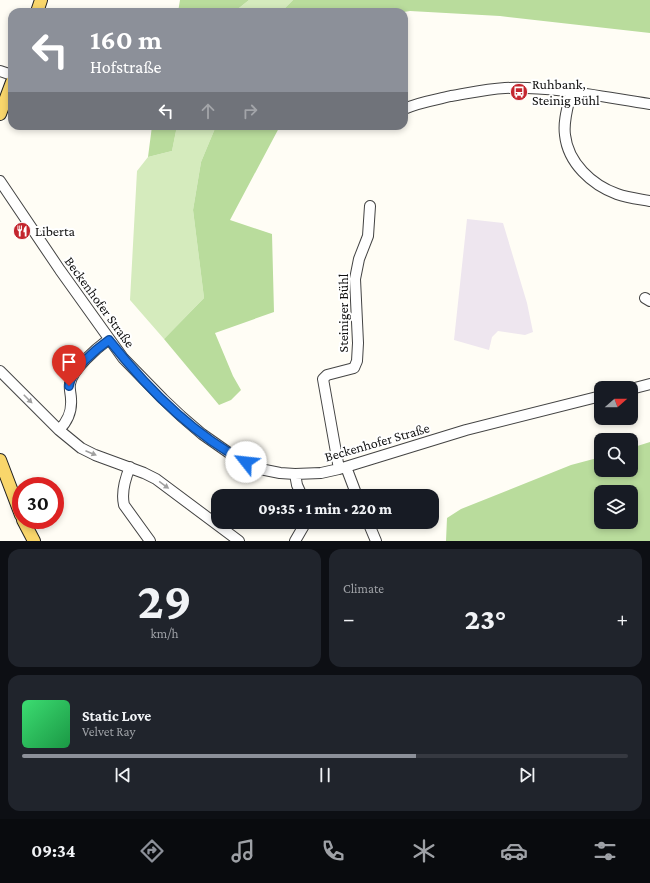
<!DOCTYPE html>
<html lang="en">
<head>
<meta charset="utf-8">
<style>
  :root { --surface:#171b24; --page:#20242c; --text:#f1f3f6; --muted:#9ea1a6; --line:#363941; --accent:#8c9099 }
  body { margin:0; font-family:"Crimson Pro",serif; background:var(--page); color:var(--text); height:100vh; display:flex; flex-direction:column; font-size:15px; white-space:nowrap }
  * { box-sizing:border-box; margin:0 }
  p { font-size:13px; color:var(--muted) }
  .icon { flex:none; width:22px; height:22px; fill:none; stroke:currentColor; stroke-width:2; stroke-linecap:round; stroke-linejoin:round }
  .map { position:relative; height:541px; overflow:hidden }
  .details { display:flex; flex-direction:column; gap:8px; padding:8px; background:#0d0f14; flex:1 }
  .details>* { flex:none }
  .hud { position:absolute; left:8px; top:8px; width:400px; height:122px; border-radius:12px; box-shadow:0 2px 6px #0003; background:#8c9099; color:#fff; overflow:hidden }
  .needle { width:26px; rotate:70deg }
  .buttons { position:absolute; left:594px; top:381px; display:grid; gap:8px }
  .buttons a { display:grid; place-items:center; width:44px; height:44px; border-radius:8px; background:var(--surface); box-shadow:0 2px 6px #0003; font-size:20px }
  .speed { position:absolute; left:12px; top:477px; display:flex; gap:8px; font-size:20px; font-weight:700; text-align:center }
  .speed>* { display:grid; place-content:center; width:52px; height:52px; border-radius:50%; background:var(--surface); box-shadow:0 2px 6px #0003; line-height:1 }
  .speed .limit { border:6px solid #d22; background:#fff; color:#111 }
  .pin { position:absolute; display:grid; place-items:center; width:34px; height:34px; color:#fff; margin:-41px -17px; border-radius:50% 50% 50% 0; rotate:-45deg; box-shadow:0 0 4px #0007 }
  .pin .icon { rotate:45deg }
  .me { position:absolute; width:44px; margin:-22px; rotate:299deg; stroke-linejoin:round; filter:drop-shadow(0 0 3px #0008) }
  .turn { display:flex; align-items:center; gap:14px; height:84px; padding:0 16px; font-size:18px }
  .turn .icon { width:52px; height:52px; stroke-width:2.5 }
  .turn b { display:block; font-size:28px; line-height:34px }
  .lanes { display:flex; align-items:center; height:38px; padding:0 16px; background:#0003; justify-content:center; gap:20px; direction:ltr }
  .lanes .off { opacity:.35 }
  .big { font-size:30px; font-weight:800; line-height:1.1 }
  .details .widget { flex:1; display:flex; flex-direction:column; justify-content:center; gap:6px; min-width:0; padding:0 14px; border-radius:12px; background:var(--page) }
  .details .dial { align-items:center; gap:0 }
  .dial b { font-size:52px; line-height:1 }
  .song { display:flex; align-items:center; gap:12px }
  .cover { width:48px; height:48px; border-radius:6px; background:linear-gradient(135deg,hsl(140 70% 55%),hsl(140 70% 35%)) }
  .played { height:4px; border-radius:2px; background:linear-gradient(90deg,var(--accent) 65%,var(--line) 65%) }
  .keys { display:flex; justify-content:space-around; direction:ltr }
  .heat { display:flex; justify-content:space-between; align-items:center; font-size:22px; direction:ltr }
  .details .tiles { flex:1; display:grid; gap:8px; grid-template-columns:1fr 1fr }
  .widget:last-child { grid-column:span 2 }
  .trip { position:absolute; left:211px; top:489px; width:228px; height:40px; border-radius:12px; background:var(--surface); box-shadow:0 2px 6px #0003; font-weight:800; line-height:40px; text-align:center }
  .dock { display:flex; height:64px; justify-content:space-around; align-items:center; background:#090b0e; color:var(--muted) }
  .dock .icon { width:28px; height:28px }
  .dock .selected { color:var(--accent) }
  .dock b { font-size:18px; color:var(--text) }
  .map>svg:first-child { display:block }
  .industrial { fill:#eee6ef }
  .green { fill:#d5ebbd }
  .forest { fill:#b9dc9c; fill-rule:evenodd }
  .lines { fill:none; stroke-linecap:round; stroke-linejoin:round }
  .minor-casing { stroke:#444; stroke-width:12 }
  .major-casing { stroke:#222; stroke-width:14 }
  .minor { stroke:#fff; stroke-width:10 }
  .major { stroke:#f9d66b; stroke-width:12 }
  .oneway { fill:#a0a0a0 }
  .route-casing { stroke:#114b97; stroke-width:10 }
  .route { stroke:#1a73e8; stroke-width:7 }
  .labels { text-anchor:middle; stroke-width:4; stroke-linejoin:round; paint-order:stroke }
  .poi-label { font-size:14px; fill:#111; stroke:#fff; text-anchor:start }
  .street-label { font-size:14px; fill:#111; stroke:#fff }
</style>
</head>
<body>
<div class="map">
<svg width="650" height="541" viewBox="0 0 650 541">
  <rect width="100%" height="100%" fill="#fffdf5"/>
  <path class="industrial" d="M467 219 503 223 527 303 533 332 525 335 498 331 492 337 489 350 454 340Z"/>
  <path class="green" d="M249 0H293L281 12H234Z
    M177 126H216L201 162 193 210 204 298 164 339 130 300 137 171 148 157 172 151Z"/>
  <path class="forest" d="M180 0H249L234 12H178Z
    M293 0H650V33L500 16 410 11 404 12H281Z
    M152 126H177L172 151 148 157Z
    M216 126H280L230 220 272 234 274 312 215 333 233 376 241 390 231 400 219 405 164 339 204 298 193 210 201 162Z
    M650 442V541H446L447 518 461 509 571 465 601 457V470H631V448ZM601 492H631V522H601Z"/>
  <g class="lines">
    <defs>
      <path id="minor" d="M0 71 12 75
        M571 93C568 106 563 121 565 135 568 163 592 185 617 194 628 198 639 199 650 201
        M404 109C419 102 435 100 451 96 469 93 487 89 505 88 552 86 603 97 650 104
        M0 181 60 270 123 358 163 399 181 416 202 434 232 455 260 469 280 473 295 474 321 473 339 469 466 430 601 396
        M645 298 650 301
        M0 371 59 430 81 448 95 455 144 473 156 479 239 541
        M631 389 650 384
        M59 430C68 421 72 412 71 399 71 394 69 389 70 384 72 369 97 348 109 339
        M130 467C125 479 121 492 124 505L150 541
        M346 467 357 496
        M339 469 323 379 327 375 354 368 357 361 358 343 355 279 359 259 368 236 370 206
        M295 474 297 485 302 496
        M368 522 376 541
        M295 541 306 522"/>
      <path id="major" d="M37 12 41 0
        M0 114 12 82
        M0 460 21 515
        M23 520 34 541"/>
    </defs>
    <use href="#minor" class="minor-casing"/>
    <use href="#major" class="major-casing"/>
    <use href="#minor" class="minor"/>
    <use href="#major" class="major"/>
  </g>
  <defs><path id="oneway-solid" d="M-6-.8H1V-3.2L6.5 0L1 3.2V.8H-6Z"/></defs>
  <g class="oneway">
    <use href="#oneway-solid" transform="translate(28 399) rotate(45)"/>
    <use href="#oneway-solid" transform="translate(91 453) rotate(23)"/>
    <use href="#oneway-solid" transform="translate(164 485) rotate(36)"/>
  </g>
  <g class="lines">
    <defs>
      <path id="route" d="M69 386C71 370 96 349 109 340 146 387 192 434 246 462"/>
    </defs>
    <use href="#route" class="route-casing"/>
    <use href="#route" class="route"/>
  </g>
  <defs>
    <symbol id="bus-disc" viewBox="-11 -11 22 22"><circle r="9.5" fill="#c4262e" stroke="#fff"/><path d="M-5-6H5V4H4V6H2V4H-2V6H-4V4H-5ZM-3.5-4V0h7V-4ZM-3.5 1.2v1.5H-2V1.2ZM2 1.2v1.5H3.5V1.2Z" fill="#fff"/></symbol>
    <symbol id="restaurant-disc" viewBox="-11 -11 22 22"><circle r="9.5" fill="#c4262e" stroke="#fff"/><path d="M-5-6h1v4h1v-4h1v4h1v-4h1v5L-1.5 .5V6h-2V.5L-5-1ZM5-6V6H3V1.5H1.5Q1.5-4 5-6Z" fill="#fff"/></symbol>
  </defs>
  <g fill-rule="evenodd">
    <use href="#bus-disc" x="509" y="82" width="20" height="20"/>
    <use href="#restaurant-disc" x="12" y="221" width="20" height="20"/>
  </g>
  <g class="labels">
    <g class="poi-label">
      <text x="532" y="89">Ruhbank,<tspan x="532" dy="16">Steinig Bühl</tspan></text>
      <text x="35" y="236">Liberta</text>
    </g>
    <g class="street-label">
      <text transform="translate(100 302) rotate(54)" y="5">Beckenhofer Straße</text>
      <text transform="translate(343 313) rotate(-90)" y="5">Steiniger Bühl</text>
      <text transform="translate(377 442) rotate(-16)" y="5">Beckenhofer Straße</text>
    </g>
  </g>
</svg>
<div class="buttons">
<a><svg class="needle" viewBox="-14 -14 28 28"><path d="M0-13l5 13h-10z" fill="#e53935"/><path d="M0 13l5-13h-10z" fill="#9ea1a6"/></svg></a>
<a><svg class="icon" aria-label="search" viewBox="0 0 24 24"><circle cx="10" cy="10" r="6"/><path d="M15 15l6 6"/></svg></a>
<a><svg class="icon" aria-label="layers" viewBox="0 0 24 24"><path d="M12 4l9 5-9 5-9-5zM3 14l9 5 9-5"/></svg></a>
</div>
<div class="speed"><div class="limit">30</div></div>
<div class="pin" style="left:69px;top:386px;background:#d93025"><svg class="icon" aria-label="arrive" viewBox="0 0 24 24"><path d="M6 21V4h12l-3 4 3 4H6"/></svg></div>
<svg class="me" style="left:246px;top:462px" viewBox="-20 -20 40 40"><circle r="19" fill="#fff"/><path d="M0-13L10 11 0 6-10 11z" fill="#1a73e8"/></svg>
<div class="trip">09:35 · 1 min · 220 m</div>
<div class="hud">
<div class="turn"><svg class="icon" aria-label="left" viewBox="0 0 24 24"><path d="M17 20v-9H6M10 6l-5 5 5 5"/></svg><div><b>160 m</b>Hofstraße</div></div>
<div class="lanes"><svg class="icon" aria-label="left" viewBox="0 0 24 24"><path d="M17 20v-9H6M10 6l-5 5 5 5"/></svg><svg class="icon off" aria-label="ahead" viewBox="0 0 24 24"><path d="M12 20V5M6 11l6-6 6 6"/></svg><svg class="icon off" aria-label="right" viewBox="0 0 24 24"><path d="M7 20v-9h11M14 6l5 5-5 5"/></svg></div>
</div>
</div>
<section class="details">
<div class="tiles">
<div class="widget dial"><b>29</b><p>km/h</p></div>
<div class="widget"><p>Climate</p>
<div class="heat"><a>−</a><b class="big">23°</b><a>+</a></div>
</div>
<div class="widget">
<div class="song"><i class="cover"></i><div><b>Static Love</b><p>Velvet Ray</p></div></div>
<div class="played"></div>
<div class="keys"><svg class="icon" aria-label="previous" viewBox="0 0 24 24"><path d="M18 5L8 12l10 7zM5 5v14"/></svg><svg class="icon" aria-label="pause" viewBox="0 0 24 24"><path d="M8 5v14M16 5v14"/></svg><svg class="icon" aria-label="next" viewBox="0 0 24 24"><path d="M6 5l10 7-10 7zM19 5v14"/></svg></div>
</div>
</div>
</section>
<nav class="dock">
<b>09:34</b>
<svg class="icon selected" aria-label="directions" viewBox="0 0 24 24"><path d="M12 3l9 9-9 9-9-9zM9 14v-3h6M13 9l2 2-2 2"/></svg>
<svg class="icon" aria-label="music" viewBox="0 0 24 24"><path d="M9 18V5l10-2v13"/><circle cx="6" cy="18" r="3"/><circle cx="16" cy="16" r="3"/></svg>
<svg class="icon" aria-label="phone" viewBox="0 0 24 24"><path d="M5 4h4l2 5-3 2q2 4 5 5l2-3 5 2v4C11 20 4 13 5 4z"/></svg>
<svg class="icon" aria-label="climate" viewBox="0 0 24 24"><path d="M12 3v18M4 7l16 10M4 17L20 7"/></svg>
<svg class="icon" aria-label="car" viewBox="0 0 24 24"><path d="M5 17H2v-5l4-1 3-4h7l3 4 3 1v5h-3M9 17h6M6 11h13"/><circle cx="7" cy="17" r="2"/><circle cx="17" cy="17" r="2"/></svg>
<svg class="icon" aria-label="filters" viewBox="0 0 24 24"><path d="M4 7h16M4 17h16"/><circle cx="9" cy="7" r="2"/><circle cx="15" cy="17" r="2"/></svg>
</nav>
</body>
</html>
